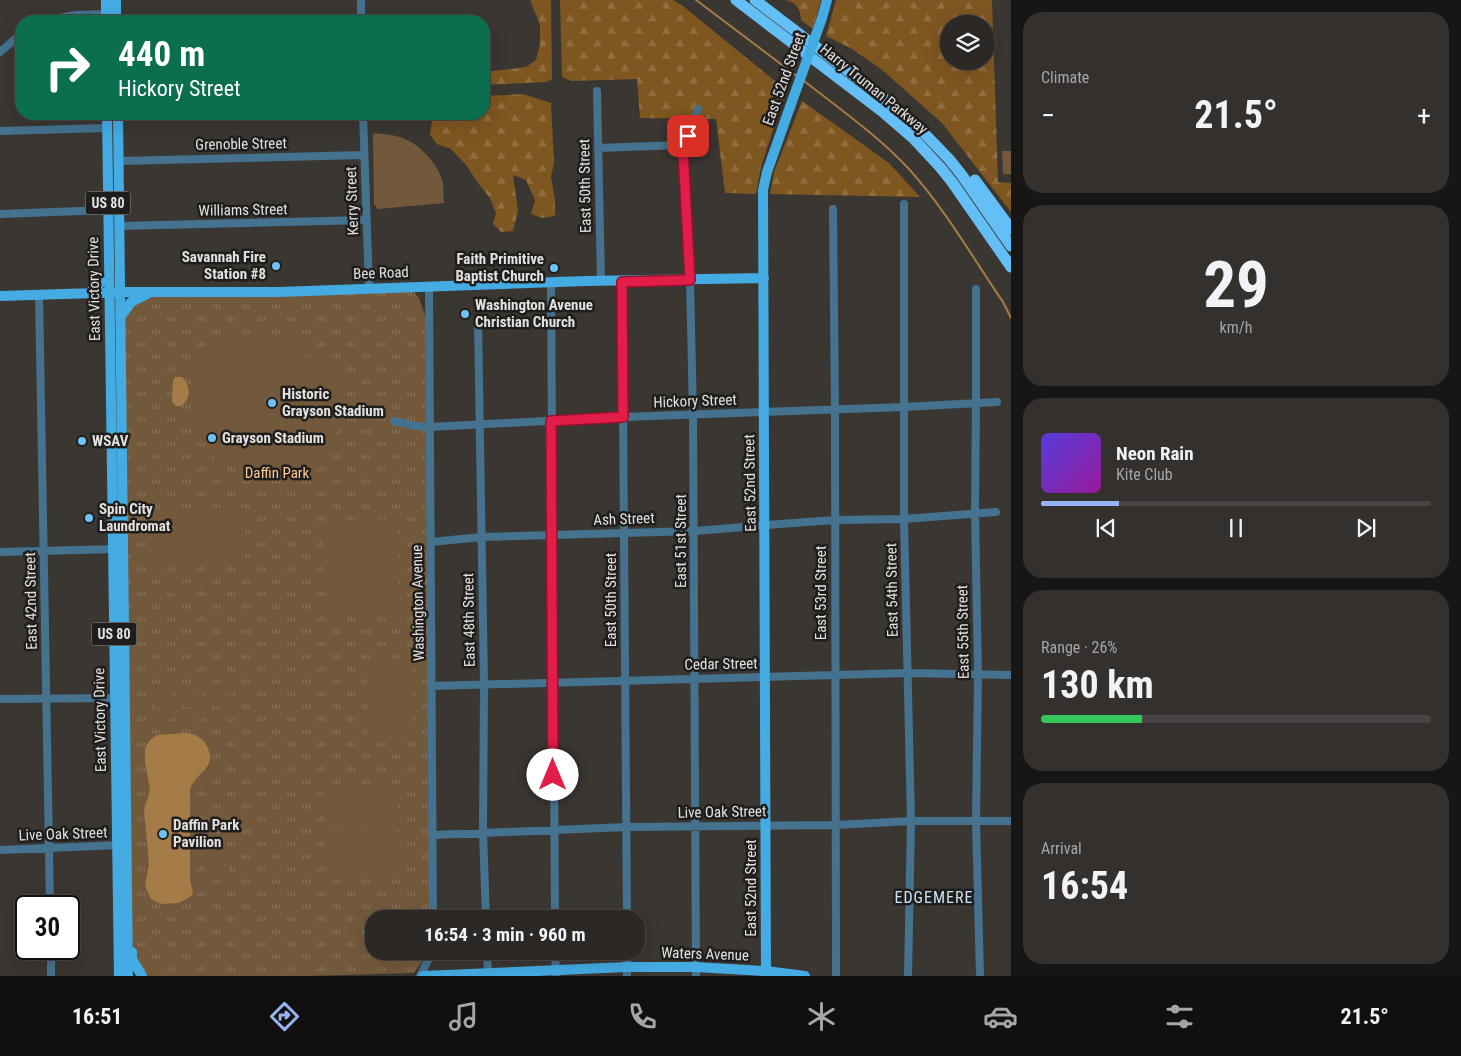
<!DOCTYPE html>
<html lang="en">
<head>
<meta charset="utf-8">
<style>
  :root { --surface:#2c2826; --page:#34302e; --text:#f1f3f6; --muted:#a6a6a7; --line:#484443; --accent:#95b2f1 }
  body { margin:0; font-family:"Roboto Condensed",sans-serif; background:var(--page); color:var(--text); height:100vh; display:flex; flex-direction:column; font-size:19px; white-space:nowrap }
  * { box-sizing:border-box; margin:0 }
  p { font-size:16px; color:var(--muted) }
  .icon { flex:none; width:28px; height:28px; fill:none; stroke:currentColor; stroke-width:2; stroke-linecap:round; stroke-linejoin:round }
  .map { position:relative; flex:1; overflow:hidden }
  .side { display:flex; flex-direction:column; gap:12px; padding:12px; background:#181615; width:450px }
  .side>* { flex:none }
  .hud { position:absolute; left:15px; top:15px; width:475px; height:105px; border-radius:20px; box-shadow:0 5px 20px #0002,0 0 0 1px var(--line); background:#0b6e4f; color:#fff; overflow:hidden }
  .controls { position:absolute; left:940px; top:15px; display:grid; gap:10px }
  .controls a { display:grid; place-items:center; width:55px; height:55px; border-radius:50%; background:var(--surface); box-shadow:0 5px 20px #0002,0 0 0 1px var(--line); font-size:25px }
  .speed { position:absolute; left:15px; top:895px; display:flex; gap:10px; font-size:25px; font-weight:700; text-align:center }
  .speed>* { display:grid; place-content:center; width:65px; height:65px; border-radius:50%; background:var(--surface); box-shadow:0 5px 20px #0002,0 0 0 1px var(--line); line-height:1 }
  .speed .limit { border:2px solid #111; border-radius:8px; background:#fff; color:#111 }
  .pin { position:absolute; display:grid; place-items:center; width:42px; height:42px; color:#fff; margin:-21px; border-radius:10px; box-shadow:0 2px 8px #0006 }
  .me { position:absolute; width:55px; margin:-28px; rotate:0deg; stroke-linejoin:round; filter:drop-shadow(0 0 4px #0008) }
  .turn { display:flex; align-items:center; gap:18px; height:105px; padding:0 20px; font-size:22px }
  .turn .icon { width:65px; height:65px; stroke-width:2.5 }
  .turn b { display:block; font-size:35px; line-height:42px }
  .big { font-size:38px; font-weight:700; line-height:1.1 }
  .side .widget { flex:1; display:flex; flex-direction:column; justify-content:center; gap:8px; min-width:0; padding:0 18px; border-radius:20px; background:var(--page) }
  .side .dial { align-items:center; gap:0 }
  .dial b { font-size:65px; line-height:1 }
  .song { display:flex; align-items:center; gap:15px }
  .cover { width:60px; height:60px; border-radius:8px; background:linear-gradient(135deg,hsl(250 70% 55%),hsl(300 70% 35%)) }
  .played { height:5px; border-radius:2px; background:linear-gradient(90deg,var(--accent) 20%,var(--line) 20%) }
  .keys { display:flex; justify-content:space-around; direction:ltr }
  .heat { display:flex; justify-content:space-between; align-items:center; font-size:28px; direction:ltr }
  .charge { height:8px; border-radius:4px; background:linear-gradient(90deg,#34c759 26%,var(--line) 0) }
  .trip { position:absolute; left:365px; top:910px; width:280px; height:50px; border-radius:20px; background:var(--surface); box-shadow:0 5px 20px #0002,0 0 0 1px var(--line); font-weight:700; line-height:50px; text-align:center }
  .dock { display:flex; height:80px; justify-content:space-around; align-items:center; background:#12100f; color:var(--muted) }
  .dock .icon { width:35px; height:35px }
  .dock .selected { color:var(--accent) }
  .dock b { font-size:22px; color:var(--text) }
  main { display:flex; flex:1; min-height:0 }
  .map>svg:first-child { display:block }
  .forest { fill:url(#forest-firs); fill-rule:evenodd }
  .park { fill:url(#park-tufts) }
  .pitch { fill:#73593c }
  .water { fill:#a57b47 }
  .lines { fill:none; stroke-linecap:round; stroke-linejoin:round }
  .stream { stroke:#a57b47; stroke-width:2 }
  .minor { stroke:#45728e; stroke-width:8 }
  .major { stroke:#44abe3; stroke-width:10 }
  .highway { stroke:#63bff5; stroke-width:11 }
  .major-bridge { stroke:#44abe3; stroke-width:10 }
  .route-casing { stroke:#92132f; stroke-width:12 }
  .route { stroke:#e11d48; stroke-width:9 }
  .poi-dot { fill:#6fc2f4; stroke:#201e1c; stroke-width:2 }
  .labels { text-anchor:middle; stroke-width:5; stroke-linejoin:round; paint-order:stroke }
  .shield { fill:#201e1c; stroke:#a8a6a4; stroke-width:1 }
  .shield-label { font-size:14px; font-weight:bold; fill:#e3e0de }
  .street-label { font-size:15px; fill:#e3e0de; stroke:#201e1c }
  .poi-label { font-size:15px; font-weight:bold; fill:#e3e0de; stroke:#201e1c; text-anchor:start }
  .park-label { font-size:15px; fill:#fcca90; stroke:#201e1c }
  .neighbourhood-label { font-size:16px; letter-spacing:1px; fill:#c6e3f6; stroke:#201e1c }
</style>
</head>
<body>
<main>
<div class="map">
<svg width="1011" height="976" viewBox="0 0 1011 976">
  <defs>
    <pattern id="forest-firs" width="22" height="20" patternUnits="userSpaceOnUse" patternTransform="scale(1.25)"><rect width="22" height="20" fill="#7e5620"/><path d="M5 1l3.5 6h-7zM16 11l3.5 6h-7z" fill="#906e40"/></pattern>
    <pattern id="park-tufts" width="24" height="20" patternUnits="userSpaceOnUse" patternTransform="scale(1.25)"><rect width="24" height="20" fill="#73593c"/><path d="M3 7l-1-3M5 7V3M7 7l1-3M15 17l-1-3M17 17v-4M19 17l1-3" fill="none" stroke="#877158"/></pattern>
  </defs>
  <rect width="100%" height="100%" fill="#3a3632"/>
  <path class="forest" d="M530 0H551L552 79 547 82 484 85V72L526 67 536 60 540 44V25Z
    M560 0H673L683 6 786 90 761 167 756 194 725 193 716 119 640 118 637 79 571 81 562 77Z
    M785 0H821L813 29 801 20C800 8 797 3 785 0Z
    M836 0H992L998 182 1011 183V212L942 123 881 69 852 49 826 36ZM949 24H986V61H949Z
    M523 94 551 103 554 163 551 177 555 200V216L542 218 531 214 535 200 526 180 513 175 518 211 513 231 501 232 493 224 496 213 490 198 478 183 466 165 451 149 437 144 430 135 433 114H484V96Z
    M802 101 889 163 920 197 770 194 774 172Z"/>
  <path class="park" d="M413 291 419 298 426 318 431 919H374V951H429L414 973 305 976H144L133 953 130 906 125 318 136 300 160 294Z"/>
  <path class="pitch" d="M373 133C385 134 397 135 407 140 421 146 439 166 442 180 444 187 443 196 444 203L378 209 374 204Z
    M1002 151H1011V174H1003Z
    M228 338 299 340 300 354C307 355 317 356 323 360 355 378 353 423 325 444 321 447 315 449 311 450L310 460 217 462 197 425 196 370Z
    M245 508V564L150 565 149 509Z
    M396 519 398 563 324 566 323 521Z
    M398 565 400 609 326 611 324 567Z
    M171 583H190V595L171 594Z
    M368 663H412L413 737H369Z
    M184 686H203V695H184Z
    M213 686H233V695H213Z
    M154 687H173L174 696H154Z
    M184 698H203V707H184Z
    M214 698H233V707H214Z
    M154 699H174V707L154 708Z
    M154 710H174V719H155Z
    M184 710H203V719H184Z
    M214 710H233V719H214Z
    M398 784 400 829 326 831 324 787Z
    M399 830 401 874 327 877 325 832Z
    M205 845H228L229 877H205Z"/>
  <path class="water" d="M175 377H182C191 386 191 399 181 406H176L172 402 173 381Z
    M185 733C194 734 200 736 205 743 221 768 195 771 190 790V880L193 893 190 897 179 903 161 904 151 899 145 886 149 864 144 809 150 790 145 762V748L150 740 157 735Z"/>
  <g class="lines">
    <path class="stream" d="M696 0 798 77
      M804 81C840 109 878 136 909 169 945 209 973 258 1003 302L1011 318"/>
    <path class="minor" d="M361 0V21
      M43 21 76 15 106 14
      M0 52 21 34
      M597 91 601 281
      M363 114 369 288
      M0 131 107 128
      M598 148 680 145 683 150
      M118 161 364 155
      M904 204V519L911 821 908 976
      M833 209 835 410 836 976
      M0 214 108 210
      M119 226 367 220
      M551 282 555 919
      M622 282 627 919
      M429 286 433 919
      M976 289V402L975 512 978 675 976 821 980 976
      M39 294 50 906
      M478 320 484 684 483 832 486 919
      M394 421 415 426 430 427 623 417 904 407 997 402
      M431 542 481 537 695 531 766 525 835 520 904 519 996 512
      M0 552 118 549
      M432 686 907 673 1011 675
      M0 699 115 698
      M434 835 626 827 836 825 911 821H1011
      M0 850 120 845
      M51 949V976
      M487 951 488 976
      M555 951 556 976
      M627 951V976
      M420 976 428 960 431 951
      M696 976 693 415 690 280 683 150 698 109"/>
    <path class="major" d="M822 18 827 0
      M106 21V0
      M116 21V0
      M107 114 119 976
      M118 114 128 976
      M89 293 109 275
      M0 296 127 292H279L586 281 764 278
      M121 316 131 302 147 294
      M132 952V959L142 976
      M423 976 627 967H695L766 971 805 976
      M766 976 763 190 767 172 790 107"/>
    <path class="highway" d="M736 0 884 113 913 138 940 167 952 182 1011 267
      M755 0 891 104 921 130 949 159 961 174 1011 246
      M975 180 1011 229"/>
    <path class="major-bridge" d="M790 107 822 18"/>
  </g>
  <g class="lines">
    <defs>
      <path id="route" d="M553 775 551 421 623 417 622 282 690 280 683 150 688 136"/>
    </defs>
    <use href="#route" class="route-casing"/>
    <use href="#route" class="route"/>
  </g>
  <g class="poi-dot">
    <circle cx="276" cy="266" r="5"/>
    <circle cx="554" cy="268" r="5"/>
    <circle cx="465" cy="314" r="5"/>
    <circle cx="272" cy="403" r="5"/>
    <circle cx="212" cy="438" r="5"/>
    <circle cx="82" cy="441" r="5"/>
    <circle cx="89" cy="518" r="5"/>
    <circle cx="163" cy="834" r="5"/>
  </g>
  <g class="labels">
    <g class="shield">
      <rect x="85.5" y="191.5" width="45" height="23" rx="4"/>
      <rect x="91.5" y="622.5" width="45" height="23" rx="4"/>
    </g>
    <g class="shield-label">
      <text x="108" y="208">US 80</text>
      <text x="114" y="639">US 80</text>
    </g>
    <g class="street-label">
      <text transform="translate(784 79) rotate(-70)" y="5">East 52nd Street</text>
      <text transform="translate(874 89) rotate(39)" y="5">Harry Truman Parkway</text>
      <text transform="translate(241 144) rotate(-1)" y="5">Grenoble Street</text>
      <text transform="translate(585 186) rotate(-91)" y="5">East 50th Street</text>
      <text transform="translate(352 201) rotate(-92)" y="5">Kerry Street</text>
      <text transform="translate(243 210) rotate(-1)" y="5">Williams Street</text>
      <text transform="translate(381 273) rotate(-2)" y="5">Bee Road</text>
      <text transform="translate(94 289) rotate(-91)" y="5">East Victory Drive</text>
      <text transform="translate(695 401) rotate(-2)" y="5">Hickory Street</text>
      <text transform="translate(750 483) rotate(-91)" y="5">East 52nd Street</text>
      <text transform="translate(624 519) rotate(-2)" y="5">Ash Street</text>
      <text transform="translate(681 541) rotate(-90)" y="5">East 51st Street</text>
      <text transform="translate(892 590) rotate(-91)" y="5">East 54th Street</text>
      <text transform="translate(821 593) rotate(-90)" y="5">East 53rd Street</text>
      <text transform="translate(611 600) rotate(-90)" y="5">East 50th Street</text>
      <text transform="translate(31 601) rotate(-91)" y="5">East 42nd Street</text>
      <text transform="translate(418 603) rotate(-91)" y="5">Washington Avenue</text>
      <text transform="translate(469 620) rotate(-91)" y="5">East 48th Street</text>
      <text transform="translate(963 632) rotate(-91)" y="5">East 55th Street</text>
      <text transform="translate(721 664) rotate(-1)" y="5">Cedar Street</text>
      <text transform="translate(100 720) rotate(-91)" y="5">East Victory Drive</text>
      <text transform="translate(722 812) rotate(-1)" y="5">Live Oak Street</text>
      <text transform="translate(63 834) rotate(-2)" y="5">Live Oak Street</text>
      <text transform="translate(751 888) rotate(-90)" y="5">East 52nd Street</text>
      <text transform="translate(705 954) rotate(2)" y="5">Waters Avenue</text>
    </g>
    <g class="poi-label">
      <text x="266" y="262" text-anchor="end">Savannah Fire<tspan x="266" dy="17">Station #8</tspan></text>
      <text x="544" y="264" text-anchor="end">Faith Primitive<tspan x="544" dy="17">Baptist Church</tspan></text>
      <text x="475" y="310">Washington Avenue<tspan x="475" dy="17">Christian Church</tspan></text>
      <text x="282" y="399">Historic<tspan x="282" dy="17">Grayson Stadium</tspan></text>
      <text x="222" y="443">Grayson Stadium</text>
      <text x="92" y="446">WSAV</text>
      <text x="99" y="514">Spin City<tspan x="99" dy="17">Laundromat</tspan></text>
      <text x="173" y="830">Daffin Park<tspan x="173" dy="17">Pavilion</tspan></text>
    </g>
    <g class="park-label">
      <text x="277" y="478">Daffin Park</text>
    </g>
    <g class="neighbourhood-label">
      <text x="934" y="903">EDGEMERE</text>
    </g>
  </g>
</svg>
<div class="controls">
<a><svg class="icon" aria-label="layers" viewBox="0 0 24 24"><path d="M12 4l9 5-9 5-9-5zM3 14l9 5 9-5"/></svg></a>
</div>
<div class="speed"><div class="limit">30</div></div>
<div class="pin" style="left:688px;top:136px;background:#d93025"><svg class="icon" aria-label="arrive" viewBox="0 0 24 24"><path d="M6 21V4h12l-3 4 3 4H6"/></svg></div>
<svg class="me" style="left:553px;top:775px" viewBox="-20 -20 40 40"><circle r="19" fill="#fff"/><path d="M0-13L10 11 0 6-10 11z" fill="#e11d48"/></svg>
<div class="trip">16:54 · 3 min · 960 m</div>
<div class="hud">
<div class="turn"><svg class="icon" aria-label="right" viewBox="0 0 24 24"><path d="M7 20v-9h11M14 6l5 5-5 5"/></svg><div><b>440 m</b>Hickory Street</div></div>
</div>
</div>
<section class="side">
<div class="widget"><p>Climate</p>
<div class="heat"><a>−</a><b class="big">21.5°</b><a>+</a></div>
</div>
<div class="widget dial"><b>29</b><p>km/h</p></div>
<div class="widget">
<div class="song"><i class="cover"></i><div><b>Neon Rain</b><p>Kite Club</p></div></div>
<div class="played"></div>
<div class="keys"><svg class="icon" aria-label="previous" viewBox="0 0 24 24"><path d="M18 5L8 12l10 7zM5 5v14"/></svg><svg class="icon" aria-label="pause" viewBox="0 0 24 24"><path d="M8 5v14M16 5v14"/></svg><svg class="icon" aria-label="next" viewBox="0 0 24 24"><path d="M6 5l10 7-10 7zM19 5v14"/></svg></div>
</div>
<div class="widget"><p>Range · 26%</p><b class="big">130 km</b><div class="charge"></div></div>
<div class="widget"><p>Arrival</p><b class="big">16:54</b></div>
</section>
</main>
<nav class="dock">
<b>16:51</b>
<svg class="icon selected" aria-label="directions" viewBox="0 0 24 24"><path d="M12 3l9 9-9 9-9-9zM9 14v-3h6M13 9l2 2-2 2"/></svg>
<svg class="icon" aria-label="music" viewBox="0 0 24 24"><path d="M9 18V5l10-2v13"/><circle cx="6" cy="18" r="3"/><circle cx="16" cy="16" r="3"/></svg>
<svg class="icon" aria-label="phone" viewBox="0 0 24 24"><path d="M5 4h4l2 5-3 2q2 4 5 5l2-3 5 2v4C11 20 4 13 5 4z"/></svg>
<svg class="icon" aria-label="climate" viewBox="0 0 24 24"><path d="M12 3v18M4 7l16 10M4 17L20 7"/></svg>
<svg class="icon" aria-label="car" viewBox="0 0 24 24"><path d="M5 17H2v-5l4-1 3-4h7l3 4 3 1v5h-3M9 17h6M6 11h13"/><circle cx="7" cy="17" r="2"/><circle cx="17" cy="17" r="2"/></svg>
<svg class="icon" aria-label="filters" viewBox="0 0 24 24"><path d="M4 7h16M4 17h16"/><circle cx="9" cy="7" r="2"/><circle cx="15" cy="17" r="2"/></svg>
<b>21.5°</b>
</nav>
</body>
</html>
